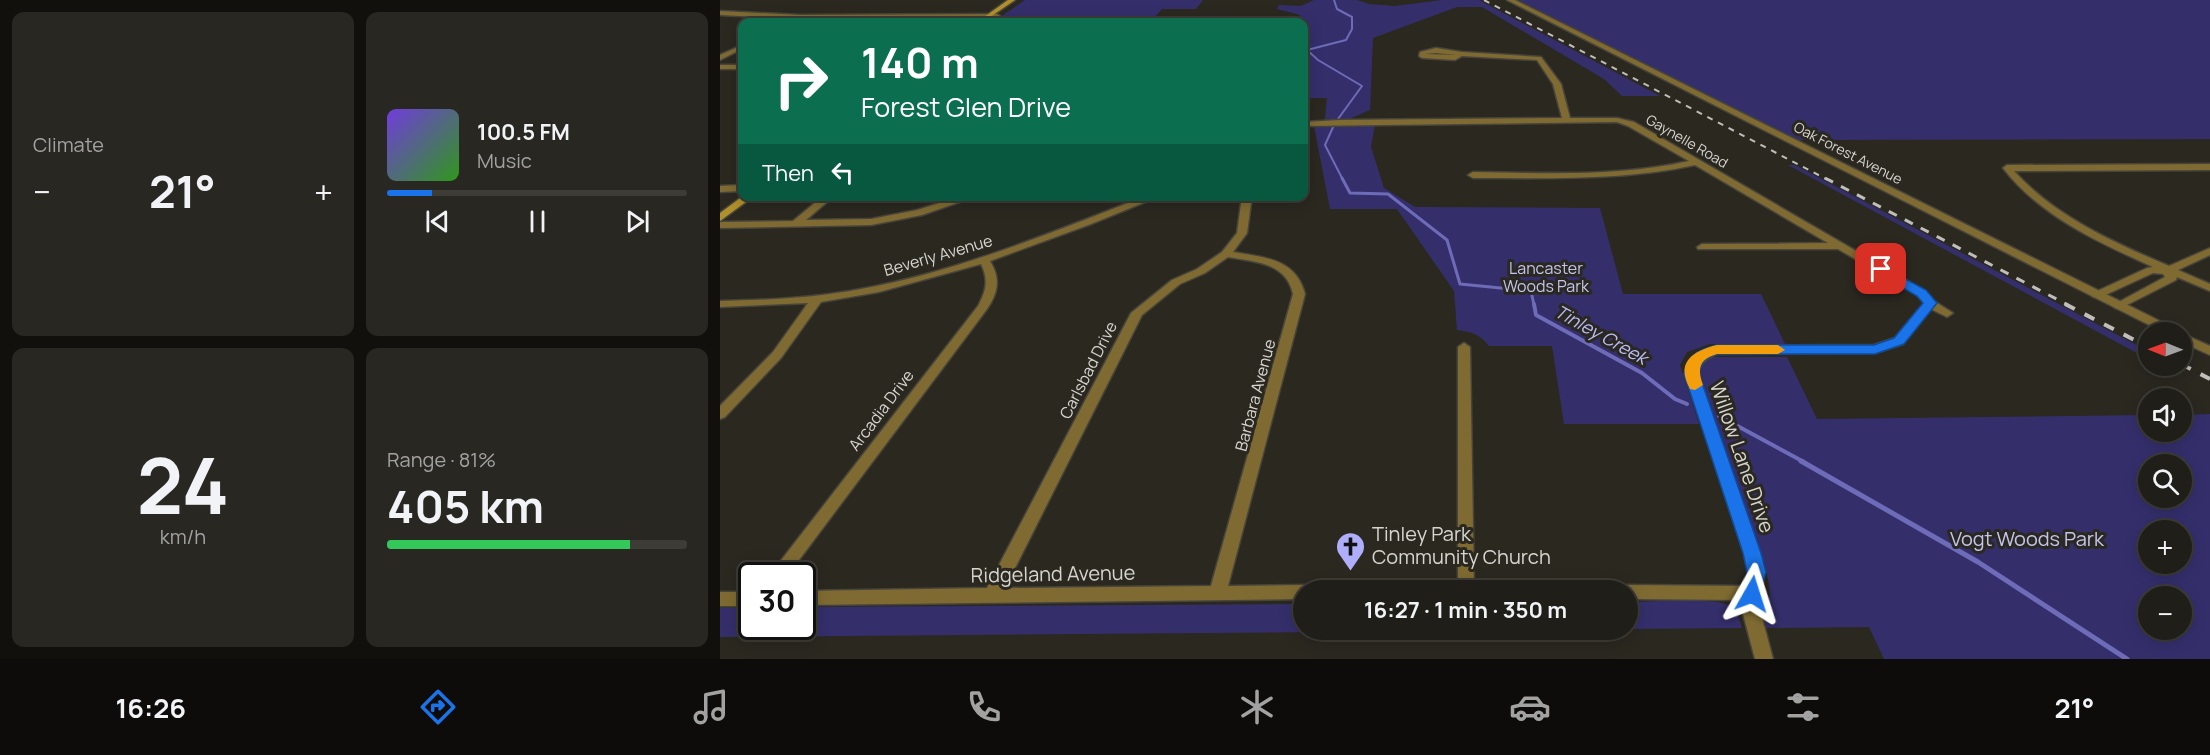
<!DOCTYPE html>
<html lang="en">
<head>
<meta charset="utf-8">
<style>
  :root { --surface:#201e18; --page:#282721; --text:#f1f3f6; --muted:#a2a2a2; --line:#3d3c37; --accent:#1a73e8 }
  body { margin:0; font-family:Manrope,sans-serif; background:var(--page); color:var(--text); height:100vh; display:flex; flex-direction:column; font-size:22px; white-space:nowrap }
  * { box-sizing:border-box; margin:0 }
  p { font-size:20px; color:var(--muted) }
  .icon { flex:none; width:33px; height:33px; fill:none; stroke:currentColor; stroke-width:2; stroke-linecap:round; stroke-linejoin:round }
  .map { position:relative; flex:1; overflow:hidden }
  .panel { display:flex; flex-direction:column; gap:12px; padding:12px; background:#12100d; width:720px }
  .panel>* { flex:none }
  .top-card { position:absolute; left:18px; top:18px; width:570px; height:183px; border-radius:12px; box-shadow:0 3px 15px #0003,0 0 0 2px var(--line); background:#0b6e4f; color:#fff; overflow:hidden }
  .needle { width:39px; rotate:271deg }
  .controls { position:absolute; left:1418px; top:322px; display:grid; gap:12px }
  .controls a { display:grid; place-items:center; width:54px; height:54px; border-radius:50%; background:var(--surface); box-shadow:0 3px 15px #0003,0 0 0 2px var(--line); font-size:30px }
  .speed { position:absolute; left:18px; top:562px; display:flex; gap:12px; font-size:30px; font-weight:700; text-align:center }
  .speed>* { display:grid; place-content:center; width:78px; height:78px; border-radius:50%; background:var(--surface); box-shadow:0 3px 15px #0003,0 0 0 2px var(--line); line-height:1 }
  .speed .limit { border:3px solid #111; border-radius:9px; background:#fff; color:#111 }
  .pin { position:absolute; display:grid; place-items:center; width:51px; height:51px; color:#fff; margin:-26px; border-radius:12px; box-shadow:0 3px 9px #0006 }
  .me { position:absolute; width:66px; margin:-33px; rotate:6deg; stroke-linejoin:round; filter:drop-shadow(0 0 4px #0008) }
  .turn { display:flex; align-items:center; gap:21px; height:126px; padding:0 24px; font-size:27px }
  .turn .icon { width:78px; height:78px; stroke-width:2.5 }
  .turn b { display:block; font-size:42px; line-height:51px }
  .then { display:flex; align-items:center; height:57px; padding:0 24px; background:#0003; gap:12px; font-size:22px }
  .big { font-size:45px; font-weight:700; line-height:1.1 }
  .panel .card { flex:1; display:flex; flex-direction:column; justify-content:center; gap:9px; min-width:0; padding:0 21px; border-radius:12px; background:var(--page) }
  .panel .dial { align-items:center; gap:0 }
  .dial b { font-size:78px; line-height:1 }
  .song { display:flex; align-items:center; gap:18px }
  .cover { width:72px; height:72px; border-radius:9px; background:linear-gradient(135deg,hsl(260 70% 55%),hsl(110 70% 35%)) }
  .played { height:6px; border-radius:3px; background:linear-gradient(90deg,var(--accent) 15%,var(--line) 15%) }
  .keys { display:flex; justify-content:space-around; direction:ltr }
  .heat { display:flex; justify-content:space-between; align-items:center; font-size:33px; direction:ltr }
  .charge { height:9px; border-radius:4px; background:linear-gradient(90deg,#34c759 81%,var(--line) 0) }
  .panel .tiles { flex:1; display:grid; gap:12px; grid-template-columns:repeat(2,1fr) }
  .trip { position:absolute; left:573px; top:580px; width:345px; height:60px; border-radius:30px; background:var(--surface); box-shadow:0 3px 15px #0003,0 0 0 2px var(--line); font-weight:700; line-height:60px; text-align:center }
  .dock { display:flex; height:96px; justify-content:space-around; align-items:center; background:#0d0c0a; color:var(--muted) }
  .dock .icon { width:42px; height:42px }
  .dock .on { color:var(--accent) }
  .dock b { font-size:27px; color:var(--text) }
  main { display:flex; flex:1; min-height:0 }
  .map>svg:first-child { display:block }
  .green { fill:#342f6b; fill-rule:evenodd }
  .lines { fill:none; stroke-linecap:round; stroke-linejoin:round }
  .stream-far3 { stroke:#6e6bb8; stroke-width:2 }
  .stream-far2 { stroke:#6e6bb8; stroke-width:3 }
  .stream-far1 { stroke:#6e6bb8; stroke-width:4 }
  .stream { stroke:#6e6bb8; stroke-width:5 }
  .minor-casing { stroke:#47443c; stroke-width:3 }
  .tertiary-casing { stroke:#47443c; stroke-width:3 }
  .secondary-casing { stroke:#47443c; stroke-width:3 }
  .minor { fill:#7f6b32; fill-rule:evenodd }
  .tertiary { fill:#7f6b32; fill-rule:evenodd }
  .secondary { fill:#b0902a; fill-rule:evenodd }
  .rail-far2 { stroke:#c0beb8; stroke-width:2; stroke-dasharray:6 6; stroke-linecap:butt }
  .rail-far1 { stroke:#c0beb8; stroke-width:3; stroke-dasharray:9 9; stroke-linecap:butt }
  .rail { stroke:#c0beb8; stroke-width:4; stroke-dasharray:11 11; stroke-linecap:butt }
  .route { fill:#1a73e8; stroke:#114b97; stroke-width:1.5 }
  .slow { fill:#f59e0b }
  .labels { text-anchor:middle; stroke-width:6; stroke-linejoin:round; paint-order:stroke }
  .far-street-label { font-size:14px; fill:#d7d5d0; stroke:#2b2820 }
  .street-label { font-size:16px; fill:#d7d5d0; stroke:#2b2820 }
  .park-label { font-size:16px; fill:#c3c5ef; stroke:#2b2820 }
  .water-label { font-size:18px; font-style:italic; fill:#bcbdfd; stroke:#2b2820 }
  .near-street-label { font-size:20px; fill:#d7d5d0; stroke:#2b2820 }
  .near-poi-label { font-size:20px; fill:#d7d5d0; stroke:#2b2820; text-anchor:start }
  .near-park-label { font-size:20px; fill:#c3c5ef; stroke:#2b2820 }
</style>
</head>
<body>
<main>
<section class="panel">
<div class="tiles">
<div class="card"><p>Climate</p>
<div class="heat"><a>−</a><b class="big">21°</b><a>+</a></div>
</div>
<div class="card">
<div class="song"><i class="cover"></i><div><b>100.5 FM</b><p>Music</p></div></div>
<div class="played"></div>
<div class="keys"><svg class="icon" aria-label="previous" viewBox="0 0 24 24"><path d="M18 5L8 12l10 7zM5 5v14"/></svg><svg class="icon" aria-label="pause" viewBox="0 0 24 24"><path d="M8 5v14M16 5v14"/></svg><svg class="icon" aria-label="next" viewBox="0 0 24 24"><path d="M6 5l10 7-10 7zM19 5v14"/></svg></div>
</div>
<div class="card dial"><b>24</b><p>km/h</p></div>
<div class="card"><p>Range · 81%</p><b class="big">405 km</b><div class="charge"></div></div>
</div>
</section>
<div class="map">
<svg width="1490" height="659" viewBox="0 0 1490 659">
  <rect width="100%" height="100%" fill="#2b2820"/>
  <path class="green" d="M305 0H483L476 9H442L432 20H391L388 22H273Z
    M594 0H637L649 4 675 6 722 0H759L940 96H902L884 79 762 7H737L653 38 650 110 629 119H605L607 98H584V22H577L580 15 557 9 559 5 581 6Z
    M798 0H1490V139L1076 140Z
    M655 124 651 147 664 188 695 207 880 208 903 294H1041L1065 344H990L967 352 960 365 979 424H844L832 346H769C760 334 751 332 737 330L734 291 677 209H610L594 126Z
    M1068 165H1075L1428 351V359Z
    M993 357H1067L1097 419 1428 415V432H1461V415L1490 414V659H1164L1149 627 1046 628C1043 611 1046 614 1049 599 1051 588 1047 576 1045 565L977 374 981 362ZM1428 465H1461V498H1428ZM1428 531H1461V564H1428ZM1428 597H1461V630H1428Z
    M908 602C931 602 989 597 1008 605 1018 610 1019 619 1022 628L908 629Z
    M583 604 584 630H840L0 637V608H31L32 627H82L83 607Z"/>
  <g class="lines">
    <path class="stream-far3" d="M614 0 617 9 632 17V29L626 40 587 50 598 60 642 86 618 119
      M614 125 605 145 623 180"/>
    <path class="stream-far2" d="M622 178 630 193 668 194 727 240 740 284 811 291 814 305"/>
    <path class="stream-far1" d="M814 304 816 315 922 373 955 399 967 404
      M999 416 1084 462"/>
    <path class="stream" d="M1081 461 1258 562 1407 659"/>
    <defs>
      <path id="minor" d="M0 11 80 15 277 14 280 16 277 18 80 19 0 15Z
        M22 45V49L0 60V55Z
        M716 48 742 52 821 57 841 84 850 118H897L914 122 1205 291 1214 301 1233 313 1227 317 1211 309 1183 344 1155 353 997 354C986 358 981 363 977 374L1040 553 1044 572 1040 610 1053 659H1035L1022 610 1024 600 908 599V591H900L902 587 908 585 1026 586 1028 572 1024 553 965 374C970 357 980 351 997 346L1154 345 1175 338 1204 303 1197 295 1118 249H978L977 247 982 244 1108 243 975 165C902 181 828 178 753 178L748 175 753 172C825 173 898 177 969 161L908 126 897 122 584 126V122L620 120 842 118 833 84 817 60 742 56 735 60 702 58 699 56 700 52ZM716 53 736 55 705 54Z
        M0 65H22V69H0Z
        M1490 164V170L1294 171C1336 217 1393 242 1449 266L1490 248V255L1458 270 1490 284V291L1457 277 1456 280 1399 309 1395 308 1393 306 1395 304 1445 277 1443 274 1433 273 1381 297H1373L1371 295 1373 293 1427 268 1433 267C1378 242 1321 217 1283 168L1287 165Z
        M22 185V191L0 192V186Z
        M103 196H114L86 220 151 219 197 210 242 196H257L202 215 151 225 0 228V222L73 221Z
        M426 196H440L371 224 270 261C281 279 278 293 267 309L67 576H49L258 306C266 291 269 280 261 264L159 292 101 302 61 358 5 417 0 419V406L53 352 88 303 0 307V301C47 300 94 298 141 289 239 271 333 232 426 196Z
        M522 196H532L527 233 513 252C544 257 576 259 585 294L508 586 584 585 590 587 592 591H584V599L82 605V591L267 588 411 313 452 280 477 269 502 252 517 233ZM508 257C535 262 566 262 573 294L491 586 285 588 422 315 460 284 485 273Z
        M744 343 750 347 754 591H738V347Z
        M0 592H32V606H0Z"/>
      <path id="tertiary" d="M787 0H795L1458 330 1460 333H1445Z
        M1461 333 1490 346V355L1461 342Z"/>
      <path id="secondary" d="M288 0H295L263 22H257Z
        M23 196H34L0 221V213Z"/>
    </defs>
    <use href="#minor" class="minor-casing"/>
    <use href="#tertiary" class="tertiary-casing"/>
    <use href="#secondary" class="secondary-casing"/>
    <use href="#minor" class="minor"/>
    <use href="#tertiary" class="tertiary"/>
    <use href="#secondary" class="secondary"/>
    <path class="rail-far2" d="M764 0 1108 180"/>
    <path class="rail-far1" d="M1105 178 1348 305"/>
    <path class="rail" d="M1345 304 1428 347
      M1461 364 1490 379"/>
  </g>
  <path class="route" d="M1161 266 1206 290 1217 303 1184 344 1155 354H997C985 357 981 362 979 374L1041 553 1046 572 1038 599 1032 602 1025 599 1022 594 1027 572 1023 553 964 374C969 354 978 350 997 345H1154L1174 338 1203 303 1197 296 1156 272 1154 269Z"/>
  <path class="slow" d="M997 345H1058L1065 350 1058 354H997C979 359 977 369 983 385L975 390 970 389C955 362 973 351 997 345Z"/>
  <defs>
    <symbol id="church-pin" viewBox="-11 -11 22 30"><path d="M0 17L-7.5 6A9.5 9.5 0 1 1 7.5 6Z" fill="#aeaefa" stroke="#2b2820"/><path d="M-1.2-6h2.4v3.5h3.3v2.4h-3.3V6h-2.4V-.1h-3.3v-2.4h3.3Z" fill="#111"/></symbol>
  </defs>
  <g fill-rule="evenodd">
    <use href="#church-pin" x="614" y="530" width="33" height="45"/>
  </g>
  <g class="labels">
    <g class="far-street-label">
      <text transform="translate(967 141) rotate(30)" y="5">Gaynelle Road</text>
      <text transform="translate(1128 153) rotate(27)" y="5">Oak Forest Avenue</text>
    </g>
    <g class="street-label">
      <text transform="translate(218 255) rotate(-16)" y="6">Beverly Avenue</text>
      <text transform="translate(368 370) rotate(-63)" y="6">Carlsbad Drive</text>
      <text transform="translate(535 395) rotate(-75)" y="6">Barbara Avenue</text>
      <text transform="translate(161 410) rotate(-53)" y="6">Arcadia Drive</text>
    </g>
    <g class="park-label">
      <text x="826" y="274">Lancaster<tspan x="826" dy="18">Woods Park</tspan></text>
    </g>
    <g class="water-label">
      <text transform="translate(881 335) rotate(29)" y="6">Tinley Creek</text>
    </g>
    <g class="near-street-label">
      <text transform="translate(1022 457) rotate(71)" y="7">Willow Lane Drive</text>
      <text transform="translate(333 574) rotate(-1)" y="7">Ridgeland Avenue</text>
    </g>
    <g class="near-poi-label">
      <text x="652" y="541">Tinley Park<tspan x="652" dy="23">Community Church</tspan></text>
    </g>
    <g class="near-park-label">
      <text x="1307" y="546">Vogt Woods Park</text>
    </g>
  </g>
</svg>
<div class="controls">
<a><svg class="needle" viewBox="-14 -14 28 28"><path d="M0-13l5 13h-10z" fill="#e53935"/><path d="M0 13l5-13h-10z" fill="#a2a2a2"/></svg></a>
<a><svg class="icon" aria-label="sound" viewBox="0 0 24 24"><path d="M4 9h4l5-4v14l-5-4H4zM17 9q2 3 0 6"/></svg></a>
<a><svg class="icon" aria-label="search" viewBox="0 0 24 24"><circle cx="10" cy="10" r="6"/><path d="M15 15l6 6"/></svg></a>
<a>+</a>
<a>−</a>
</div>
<div class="speed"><div class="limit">30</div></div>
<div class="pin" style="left:1161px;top:269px;background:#d93025"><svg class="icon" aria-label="arrive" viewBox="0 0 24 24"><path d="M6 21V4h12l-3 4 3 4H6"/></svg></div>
<svg class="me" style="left:1032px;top:594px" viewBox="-20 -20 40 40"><path d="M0-17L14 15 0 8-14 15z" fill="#1a73e8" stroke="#fff" stroke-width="4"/></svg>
<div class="trip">16:27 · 1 min · 350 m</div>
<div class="top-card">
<div class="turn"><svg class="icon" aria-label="right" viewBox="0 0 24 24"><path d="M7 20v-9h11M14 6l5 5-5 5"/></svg><div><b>140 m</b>Forest Glen Drive</div></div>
<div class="then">Then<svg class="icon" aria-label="left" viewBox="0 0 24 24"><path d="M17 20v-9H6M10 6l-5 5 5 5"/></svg></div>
</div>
</div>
</main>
<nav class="dock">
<b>16:26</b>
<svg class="icon on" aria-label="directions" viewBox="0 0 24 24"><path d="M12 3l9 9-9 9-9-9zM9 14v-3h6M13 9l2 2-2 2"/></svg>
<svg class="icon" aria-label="music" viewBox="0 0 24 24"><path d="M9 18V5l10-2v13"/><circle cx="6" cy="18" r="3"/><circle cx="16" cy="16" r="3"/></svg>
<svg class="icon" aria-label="phone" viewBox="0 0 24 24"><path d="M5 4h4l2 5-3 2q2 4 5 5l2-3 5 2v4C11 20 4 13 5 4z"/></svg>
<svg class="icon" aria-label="climate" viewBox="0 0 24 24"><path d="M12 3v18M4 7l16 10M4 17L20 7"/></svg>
<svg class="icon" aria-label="car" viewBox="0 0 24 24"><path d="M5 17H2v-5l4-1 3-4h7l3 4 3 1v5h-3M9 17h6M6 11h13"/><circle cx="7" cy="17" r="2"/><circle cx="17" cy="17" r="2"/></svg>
<svg class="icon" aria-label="filters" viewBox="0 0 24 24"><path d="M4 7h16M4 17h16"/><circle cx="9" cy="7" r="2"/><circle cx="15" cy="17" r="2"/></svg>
<b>21°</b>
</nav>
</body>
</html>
